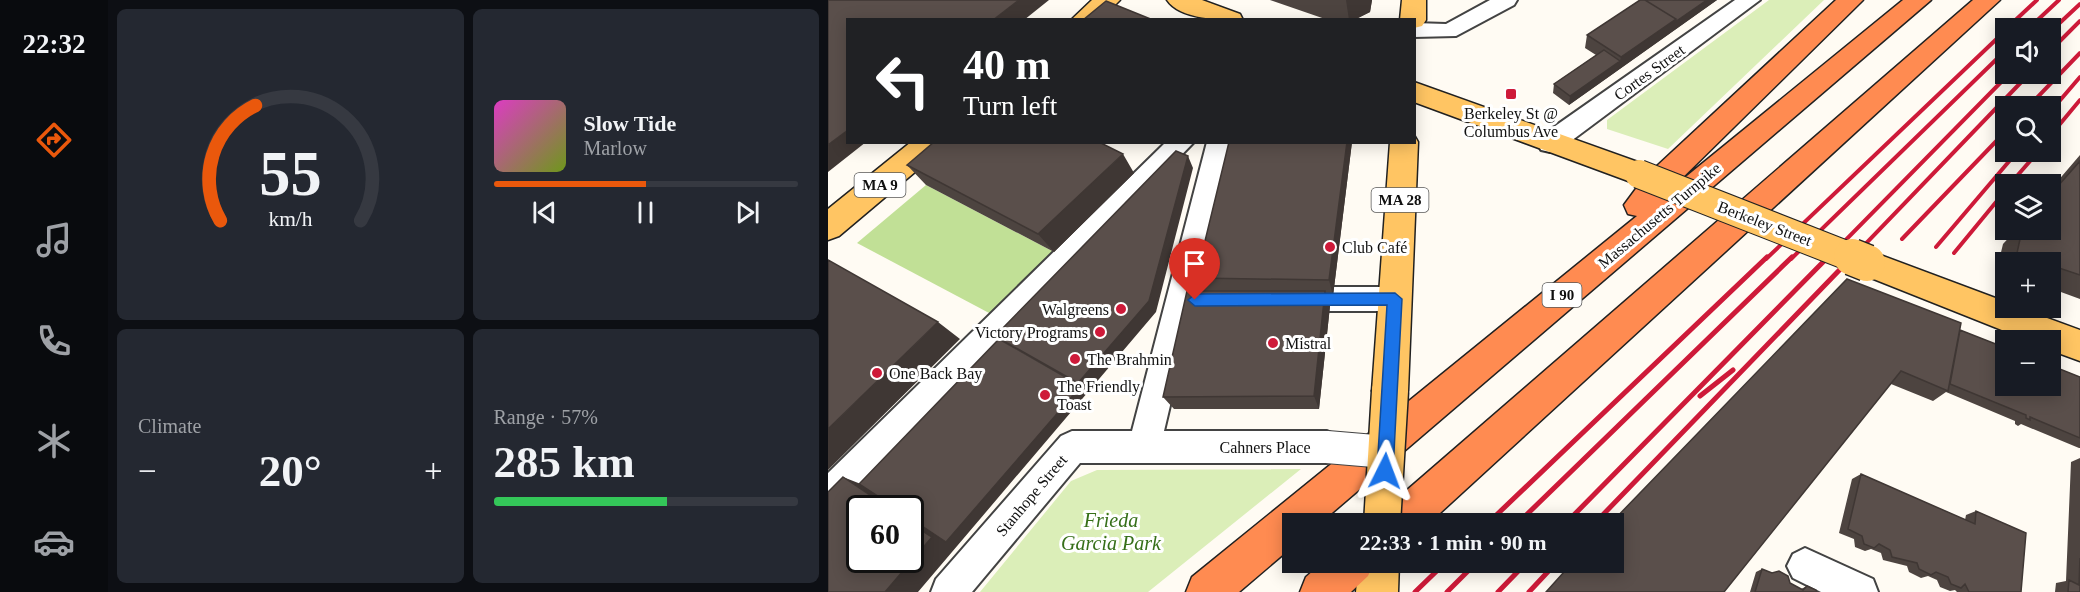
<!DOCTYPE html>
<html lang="en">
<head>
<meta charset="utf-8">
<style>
  :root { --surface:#171b24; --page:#242831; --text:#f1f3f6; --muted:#9ea1a6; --line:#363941; --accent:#ea580c }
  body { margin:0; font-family:Georgia,serif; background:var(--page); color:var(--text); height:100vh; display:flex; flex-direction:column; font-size:22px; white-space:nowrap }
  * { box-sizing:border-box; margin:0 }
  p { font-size:20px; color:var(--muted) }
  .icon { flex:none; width:33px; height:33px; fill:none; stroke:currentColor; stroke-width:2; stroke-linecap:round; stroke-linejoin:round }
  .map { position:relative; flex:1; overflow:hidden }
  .panel { display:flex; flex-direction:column; gap:9px; padding:9px; background:#0d0f14; width:720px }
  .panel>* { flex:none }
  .banner { position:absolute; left:18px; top:18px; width:570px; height:126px; border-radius:0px; box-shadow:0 3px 15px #0003; background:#202124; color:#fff; overflow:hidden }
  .fabs { position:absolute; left:1167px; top:18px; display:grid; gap:12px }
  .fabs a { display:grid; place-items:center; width:66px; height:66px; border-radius:0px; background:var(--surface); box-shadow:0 3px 15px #0003; font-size:30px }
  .speed { position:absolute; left:18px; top:495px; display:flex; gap:12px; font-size:30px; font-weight:700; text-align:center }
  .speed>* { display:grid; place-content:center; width:78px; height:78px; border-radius:50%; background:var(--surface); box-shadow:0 3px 15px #0003; line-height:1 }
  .speed .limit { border:3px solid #111; border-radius:9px; background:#fff; color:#111 }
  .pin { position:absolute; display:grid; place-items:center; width:51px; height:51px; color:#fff; margin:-62px -26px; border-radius:50% 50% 50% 0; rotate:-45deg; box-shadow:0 0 6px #0007 }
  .pin .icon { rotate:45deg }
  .me { position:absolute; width:66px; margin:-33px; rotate:3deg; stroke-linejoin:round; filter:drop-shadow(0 0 4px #0008) }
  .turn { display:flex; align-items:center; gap:21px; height:126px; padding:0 18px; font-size:27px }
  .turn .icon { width:78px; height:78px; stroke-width:2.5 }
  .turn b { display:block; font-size:42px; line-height:51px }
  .big { font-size:45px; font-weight:700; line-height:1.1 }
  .panel .tile { flex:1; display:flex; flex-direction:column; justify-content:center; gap:9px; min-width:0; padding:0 21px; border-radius:9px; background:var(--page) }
  .panel .dial { align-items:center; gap:0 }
  .dial svg { height:156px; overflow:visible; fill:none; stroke:var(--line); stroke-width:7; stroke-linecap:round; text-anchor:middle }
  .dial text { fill:var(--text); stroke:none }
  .song { display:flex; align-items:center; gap:18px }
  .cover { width:72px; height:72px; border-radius:9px; background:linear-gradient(135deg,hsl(310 70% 55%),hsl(80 70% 35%)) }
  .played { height:6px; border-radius:3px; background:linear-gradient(90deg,var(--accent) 50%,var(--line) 50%) }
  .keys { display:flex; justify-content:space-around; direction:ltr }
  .heat { display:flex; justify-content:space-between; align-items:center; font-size:33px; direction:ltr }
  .charge { height:9px; border-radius:4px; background:linear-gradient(90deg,#34c759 57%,var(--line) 0) }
  .panel .tiles { flex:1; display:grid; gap:9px; grid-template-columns:repeat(2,1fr) }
  .trip { position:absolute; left:454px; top:513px; width:342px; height:60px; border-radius:0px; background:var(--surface); box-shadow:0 3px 15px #0003; font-weight:700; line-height:60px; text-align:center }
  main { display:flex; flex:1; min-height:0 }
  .menu { display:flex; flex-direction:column; width:108px; justify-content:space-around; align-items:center; background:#090b0e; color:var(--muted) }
  .menu .icon { width:42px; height:42px }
  .menu .current { color:var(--accent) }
  .menu b { font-size:27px; color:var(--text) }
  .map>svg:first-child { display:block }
  .green { fill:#dbeeb8 }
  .forest { fill:#c1e096 }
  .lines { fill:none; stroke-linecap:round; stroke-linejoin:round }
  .minor-casing { stroke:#434343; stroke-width:4 }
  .major-casing { stroke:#212121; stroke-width:3 }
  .highway-casing { stroke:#212121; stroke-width:3 }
  .minor { fill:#fff; fill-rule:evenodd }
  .major { fill:#ffc563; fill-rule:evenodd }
  .highway { fill:#ff8b51; fill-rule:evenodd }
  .rail-far1 { stroke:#ce1a39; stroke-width:4 }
  .rail { stroke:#ce1a39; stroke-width:5 }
  .minor-bridge-casing { stroke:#434343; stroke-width:34; stroke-linecap:butt }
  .major-bridge-far1-casing { stroke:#212121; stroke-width:30; stroke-linecap:butt }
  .major-bridge-casing { stroke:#212121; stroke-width:39; stroke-linecap:butt }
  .minor-bridge { stroke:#fff; stroke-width:32 }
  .major-bridge-far1 { stroke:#ffc563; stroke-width:28 }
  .major-bridge { stroke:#ffc563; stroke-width:36 }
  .wall { fill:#4d4440 }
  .shaded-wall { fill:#3f3734 }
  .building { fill:#5a4f4b; stroke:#3f3734; stroke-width:1.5 }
  .route { fill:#1a73e8; stroke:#114b97; stroke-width:1.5 }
  .poi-dot { fill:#ce1a39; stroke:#fff; stroke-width:2 }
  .labels { text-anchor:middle; stroke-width:6; stroke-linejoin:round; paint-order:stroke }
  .shield { fill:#fff; stroke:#585858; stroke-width:1.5 }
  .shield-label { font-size:15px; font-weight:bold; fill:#101010 }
  .street-label { font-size:16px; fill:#101010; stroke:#fff }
  .poi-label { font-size:16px; fill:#101010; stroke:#fff; text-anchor:start }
  .near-park-label { font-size:20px; font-style:italic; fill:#366f19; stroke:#fff }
</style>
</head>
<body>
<main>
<nav class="menu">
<b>22:32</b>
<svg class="icon current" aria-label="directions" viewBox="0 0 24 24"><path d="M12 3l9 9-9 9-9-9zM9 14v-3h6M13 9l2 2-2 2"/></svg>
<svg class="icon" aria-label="music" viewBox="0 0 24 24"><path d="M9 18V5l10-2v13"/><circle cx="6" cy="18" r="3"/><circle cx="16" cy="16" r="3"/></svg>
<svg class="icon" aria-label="phone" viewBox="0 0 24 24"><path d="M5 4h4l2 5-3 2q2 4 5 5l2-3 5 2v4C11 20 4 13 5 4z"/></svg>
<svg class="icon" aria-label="climate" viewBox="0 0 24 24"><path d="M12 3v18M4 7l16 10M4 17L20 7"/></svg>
<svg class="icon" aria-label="car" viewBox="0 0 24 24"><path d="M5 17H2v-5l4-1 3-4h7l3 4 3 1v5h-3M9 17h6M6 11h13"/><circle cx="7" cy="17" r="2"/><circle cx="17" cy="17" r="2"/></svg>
</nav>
<section class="panel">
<div class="tiles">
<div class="tile dial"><svg viewBox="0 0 100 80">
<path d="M14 69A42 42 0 1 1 86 69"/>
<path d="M14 69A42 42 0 0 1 32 10" stroke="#ea580c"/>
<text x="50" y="56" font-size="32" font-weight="700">55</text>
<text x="50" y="72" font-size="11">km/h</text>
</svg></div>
<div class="tile">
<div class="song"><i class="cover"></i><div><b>Slow Tide</b><p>Marlow</p></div></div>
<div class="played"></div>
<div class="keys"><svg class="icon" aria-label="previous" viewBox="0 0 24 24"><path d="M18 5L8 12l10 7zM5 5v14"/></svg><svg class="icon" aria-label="pause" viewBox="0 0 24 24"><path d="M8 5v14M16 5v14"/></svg><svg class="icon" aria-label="next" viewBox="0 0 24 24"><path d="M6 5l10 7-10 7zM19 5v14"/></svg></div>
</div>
<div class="tile"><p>Climate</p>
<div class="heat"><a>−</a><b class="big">20°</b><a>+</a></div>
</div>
<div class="tile"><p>Range · 57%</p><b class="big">285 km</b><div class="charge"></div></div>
</div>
</section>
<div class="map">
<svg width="1252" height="592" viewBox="0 0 1252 592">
  <rect width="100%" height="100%" fill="#fffbf3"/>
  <path class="green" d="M941 0H996L840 149 779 129V120Z
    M473 469 320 592H152L243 481 269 470Z"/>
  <path class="forest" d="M98 185 226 252 163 314 29 243Z"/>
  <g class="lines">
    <defs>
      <path id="minor" d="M662 0H689L686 5 628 36 586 37V23L618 24Z
        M907 0H932L731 150 722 152 713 150 710 143 713 136Z
        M338 142H366L12 508 0 513V473Z
        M379 142H404L336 431H499L510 436 515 447 510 458 499 463H252L144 592H103L108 579 233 436 244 431H304Z
        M461 287H567L577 290 581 299 577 308 567 311H461L451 308 447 299 451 290Z
        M977 548 1045 579 1050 592H993L965 578 959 566 965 554Z"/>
      <path id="major" d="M264 0H292L272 20H243Z
        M339 0H374L412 14 415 20C394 20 352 20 339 0Z
        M574 0H598V20L594 26 586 28V20H572Z
        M586 82 821 166 826 174 821 182 811 185 586 102Z
        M586 135 590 142 580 391 575 403 562 408 549 403 544 391 562 142H586Z
        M83 142H117L113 150 11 236 0 240V209Z
        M1039 250 1178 302V308H1192L1252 330V361L1222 350V340H1199L1028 272 1023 263 1028 254Z
        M531 562H571L570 592H528Z"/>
      <path id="highway" d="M1008 0H1035L843 189 1075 0H1103L491 524H465V546L411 592H358L364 577 809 216 800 214 796 205 816 178Z
        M1145 0H1172L600 524H550L556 510Z
        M495 562H546L540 576 523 592H472L478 577Z"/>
    </defs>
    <use href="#minor" class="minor-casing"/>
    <use href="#major" class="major-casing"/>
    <use href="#highway" class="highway-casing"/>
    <use href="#minor" class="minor"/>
    <use href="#major" class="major"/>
    <use href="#highway" class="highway"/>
    <path class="rail-far1" d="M1179 28 1209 0
      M1201 28 1231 0
      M1222 32 1252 4
      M1222 51 1252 21
      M1201 106 1252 53
      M1222 112 1252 77
      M1222 136 1252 100
      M1182 184 1210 152
      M1074 239 1178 131
      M1108 247 1189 152
      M1126 253 1178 190
      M938 259 1178 30
      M963 259 1178 50
      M999 259 1181 74
      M1023 259 1201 74"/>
    <path class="rail" d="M872 396 905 370
      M659 524 939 257
      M689 524 964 257
      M737 524 1000 257
      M766 524 1024 257
      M587 592 618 562
      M619 592 649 562
      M670 592 699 562
      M701 592 729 562"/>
    <defs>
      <path id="minor-bridge" d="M499 447 558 452"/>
      <path id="major-bridge-far1" d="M811 174 1028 259"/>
      <path id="major-bridge" d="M1024 257 1039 263
        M554 524 562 391"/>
    </defs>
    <use href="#minor-bridge" class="minor-bridge-casing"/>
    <use href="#major-bridge-far1" class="major-bridge-far1-casing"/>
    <use href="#major-bridge" class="major-bridge-casing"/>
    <use href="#minor-bridge" class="minor-bridge"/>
    <use href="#major-bridge-far1" class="major-bridge-far1"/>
    <use href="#major-bridge" class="major-bridge"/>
  </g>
  <path class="wall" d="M442 0H544L542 12 526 20H500Z
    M812 0H889L741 105 725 93 726 84 768 55 757 48 759 35Z
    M401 142H524L505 296H499L502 306 491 409H346L335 397 375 291 368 278Z
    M1252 155V299L1222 288V262H1178V272L1169 269 1175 244 1188 230H1222V190Z
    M79 165 306 173 226 252 98 185Z
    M1132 330 1252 377V448H1251L1193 424 1190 426 1187 424V421L1118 392 1105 401 1063 384 718 592Z
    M1252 458V592H1227L1228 583 1238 581 1243 462Z
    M1033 474 1137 520 1138 515 1148 511 1193 592H1129L1127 590 1122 591 1112 587 1109 580 1100 576 1093 578 1081 572 1079 566 1055 560 1053 553 1043 549 1037 551 1027 547 1026 539 1011 533 1024 479Z
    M934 569 973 589 979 586 989 592H922L928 572Z"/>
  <path class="shaded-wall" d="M191 0H221L196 20H165Z
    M518 0H544L542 12 526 20H521Z
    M879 0H889L741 105 742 96 792 61 793 57 848 19Z
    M20 130V142H38L0 172V145Z
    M519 142H524L505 296 501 280Z
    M295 154 306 173 226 252 210 234Z
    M360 156 365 168 328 312 90 592H57L82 523V515L253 386 250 383Z
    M497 291 502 306 491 409 486 396Z
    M110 322 132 339 0 470V429Z
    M15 477 43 488 73 508H61Z"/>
  <path class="building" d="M0 0H191L165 20H20V130L0 145Z
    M812 0H817L848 19 793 57 759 35Z
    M817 0H879L847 22 848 19Z
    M278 1 325 20H255Z
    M776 50 792 61 742 96 726 84Z
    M106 142H271L295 154 210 234 79 165Z
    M401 142H519L501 280 368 278Z
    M348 151 360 156 321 301 250 383 167 336Z
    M1252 161V275L1222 265V262H1217L1189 253 1194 230H1222V195Z
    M0 260 110 322 0 429Z
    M1019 279 1133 323 1120 391 1073 371 896 592H718L745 562H786V524H782Z
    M359 291H497L486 396 335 397Z
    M1132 330 1178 348V386H1222V365L1252 377V438L1202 417V420L1198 418V415L1122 384Z
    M171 339 253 386 118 542 82 518V508H68L31 484Z
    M1033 474 1147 524 1148 511 1198 533 1193 592H1141L1137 584 1133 588 1123 584 1120 577 1108 572 1103 575 1091 569 1089 563 1064 557 1062 550 1051 544 1046 548 1036 544 1034 536 1020 529Z
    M15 477 61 508H32V560H82V523L104 537 57 592H0V492Z
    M1252 558V592H1240L1241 580 1251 585Z
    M934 569 944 573 951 571 960 576 962 583 975 590 979 586 988 590 989 592H927Z"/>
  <path class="route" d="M567 293 574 299 565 471 562 477 557 479 551 477 549 471 559 305 367 306 360 300 367 294Z"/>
  <g class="poi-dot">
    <rect x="677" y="88" width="12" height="12" rx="3"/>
    <circle cx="502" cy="247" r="6"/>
    <circle cx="293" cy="309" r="6"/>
    <circle cx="272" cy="332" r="6"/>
    <circle cx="445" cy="343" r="6"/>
    <circle cx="247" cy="359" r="6"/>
    <circle cx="49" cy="373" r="6"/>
    <circle cx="217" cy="395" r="6"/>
  </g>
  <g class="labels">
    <g class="shield">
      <rect x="26.5" y="173" width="51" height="24" rx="4.5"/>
      <rect x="543.5" y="188" width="57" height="24" rx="4.5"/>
      <rect x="714.5" y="283" width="39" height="24" rx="4.5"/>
    </g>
    <g class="shield-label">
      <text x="52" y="190">MA 9</text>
      <text x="572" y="205">MA 28</text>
      <text x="734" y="300">I 90</text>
    </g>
    <g class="street-label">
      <text transform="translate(821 72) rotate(-36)" y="6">Cortes Street</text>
      <text transform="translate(831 215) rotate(-40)" y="6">Massachusetts Turnpike</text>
      <text transform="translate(937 223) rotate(21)" y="6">Berkeley Street</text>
      <text x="437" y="453">Cahners Place</text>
      <text transform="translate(203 495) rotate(-50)" y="6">Stanhope Street</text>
    </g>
    <g class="poi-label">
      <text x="683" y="119" text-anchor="middle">Berkeley St @<tspan x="683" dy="18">Columbus Ave</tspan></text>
      <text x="514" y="253">Club Café</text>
      <text x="281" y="315" text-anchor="end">Walgreens</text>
      <text x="260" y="338" text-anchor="end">Victory Programs</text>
      <text x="457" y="349">Mistral</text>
      <text x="259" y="365">The Brahmin</text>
      <text x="61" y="379">One Back Bay</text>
      <text x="229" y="392">The Friendly<tspan x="229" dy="18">Toast</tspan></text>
    </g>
    <g class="near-park-label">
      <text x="283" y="527">Frieda<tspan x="283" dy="23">Garcia Park</tspan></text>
    </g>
  </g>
</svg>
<div class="fabs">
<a><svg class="icon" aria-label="sound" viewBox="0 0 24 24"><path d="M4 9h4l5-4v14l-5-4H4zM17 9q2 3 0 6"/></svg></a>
<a><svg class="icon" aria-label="search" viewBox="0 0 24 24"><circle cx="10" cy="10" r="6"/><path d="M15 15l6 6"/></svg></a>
<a><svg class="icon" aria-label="layers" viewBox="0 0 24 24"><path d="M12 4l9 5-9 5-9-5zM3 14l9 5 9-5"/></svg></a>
<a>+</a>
<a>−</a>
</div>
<div class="speed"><div class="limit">60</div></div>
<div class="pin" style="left:367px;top:300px;background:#d93025"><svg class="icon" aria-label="arrive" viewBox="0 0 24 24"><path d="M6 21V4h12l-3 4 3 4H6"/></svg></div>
<svg class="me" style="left:557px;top:471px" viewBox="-20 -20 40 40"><path d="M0-17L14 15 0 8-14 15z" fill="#1a73e8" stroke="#fff" stroke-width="4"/></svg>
<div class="trip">22:33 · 1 min · 90 m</div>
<div class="banner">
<div class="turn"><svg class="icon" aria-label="left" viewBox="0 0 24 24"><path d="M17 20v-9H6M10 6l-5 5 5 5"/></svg><div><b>40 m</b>Turn left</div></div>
</div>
</div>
</main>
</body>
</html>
